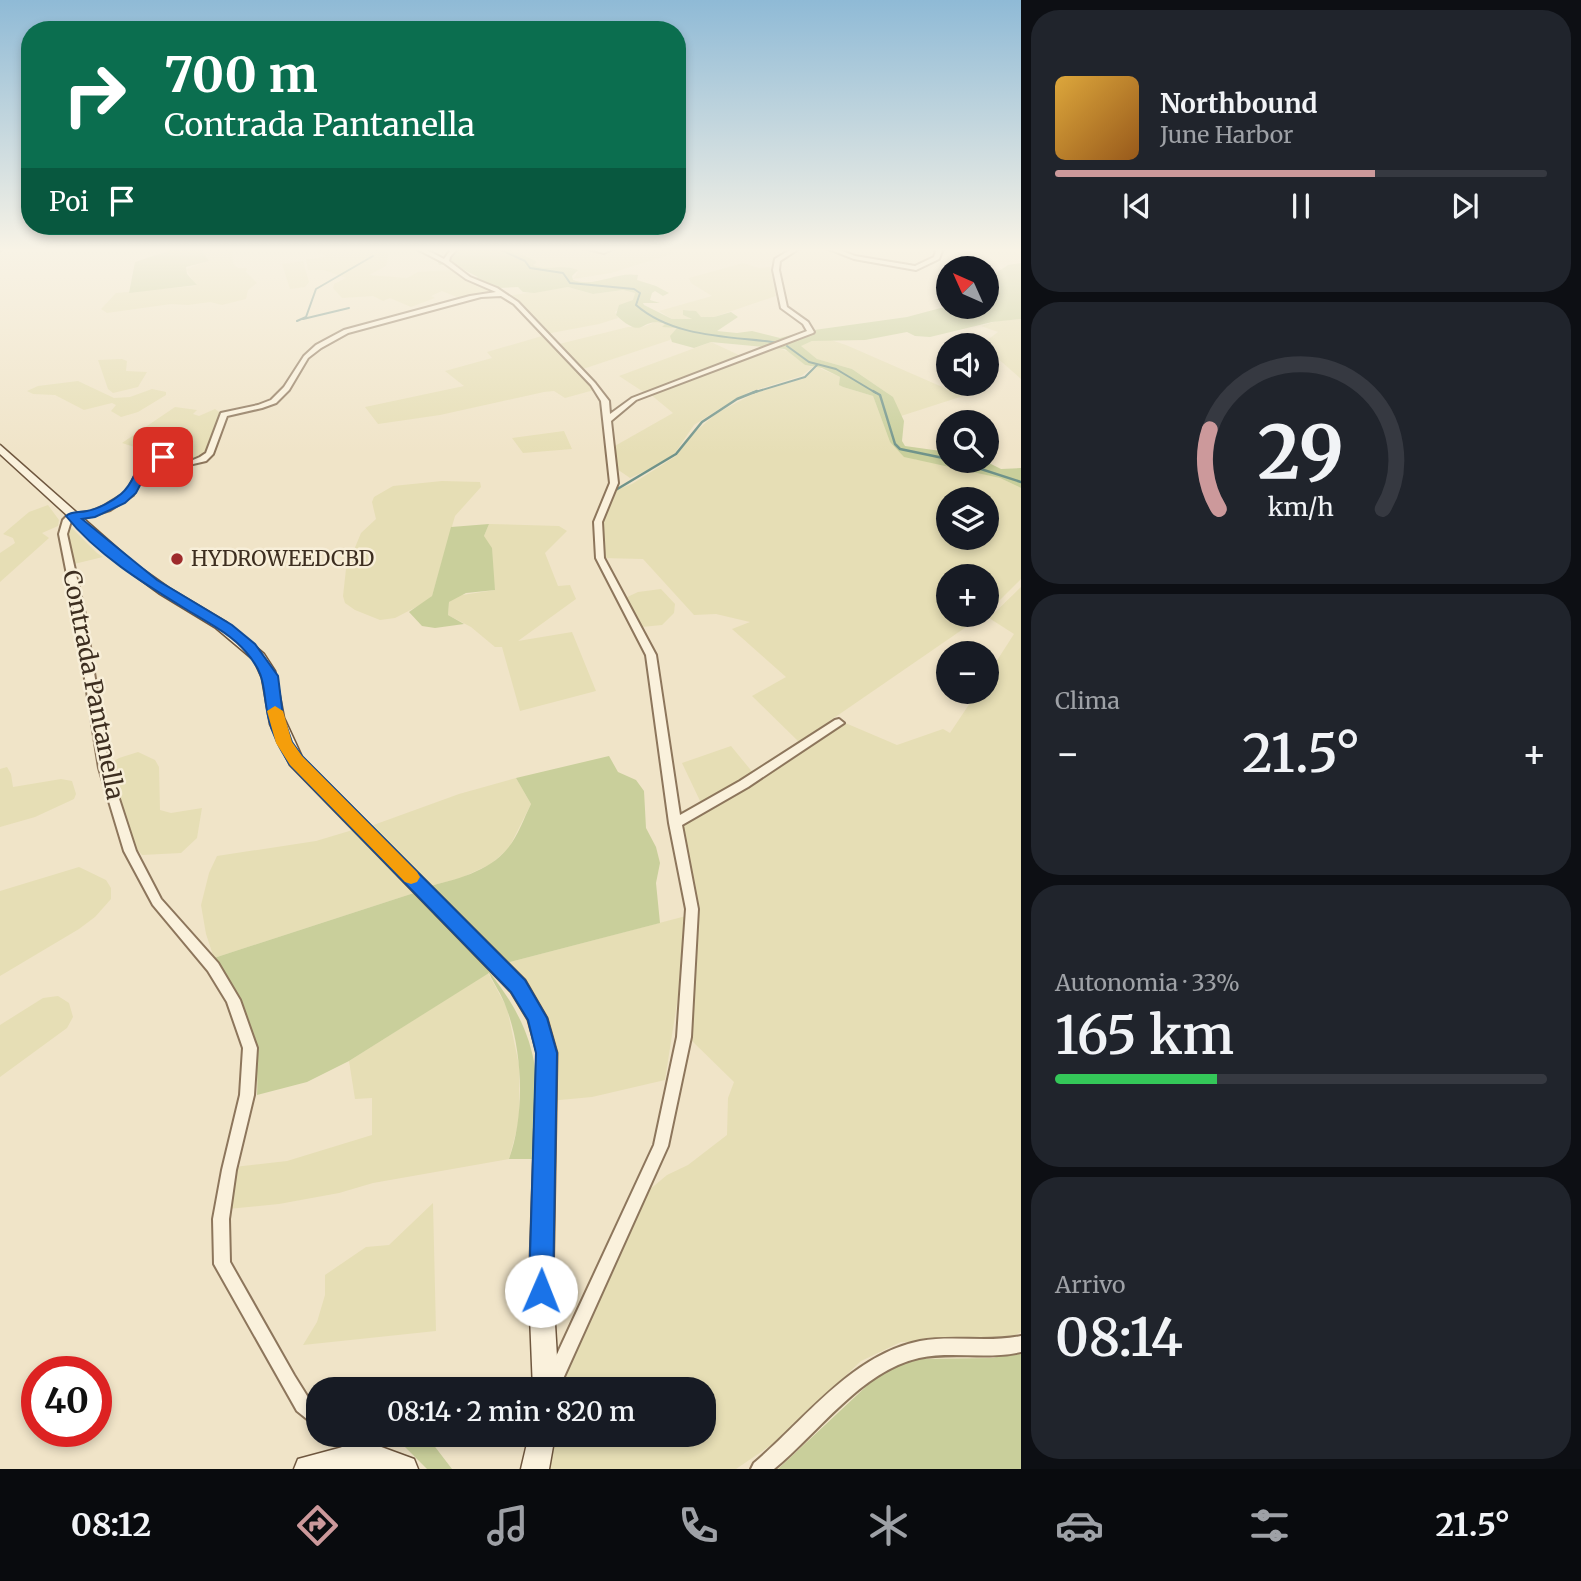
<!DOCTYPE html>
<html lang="it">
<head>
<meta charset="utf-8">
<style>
  :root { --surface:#171b24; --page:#20242c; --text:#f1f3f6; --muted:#9ea1a6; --line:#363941; --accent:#cc999b }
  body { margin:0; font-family:Merriweather,serif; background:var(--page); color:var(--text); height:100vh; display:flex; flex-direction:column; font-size:26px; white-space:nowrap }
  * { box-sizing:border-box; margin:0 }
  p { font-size:23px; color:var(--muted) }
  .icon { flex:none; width:38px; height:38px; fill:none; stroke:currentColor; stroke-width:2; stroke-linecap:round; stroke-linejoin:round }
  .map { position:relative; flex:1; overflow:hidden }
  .sheet { display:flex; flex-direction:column; gap:10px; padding:10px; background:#0d0f14; width:560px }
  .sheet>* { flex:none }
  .top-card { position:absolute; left:21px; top:21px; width:665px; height:214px; border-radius:28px; box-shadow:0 4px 10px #0003; background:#0b6e4f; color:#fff; overflow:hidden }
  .needle { width:46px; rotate:315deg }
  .tools { position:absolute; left:936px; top:256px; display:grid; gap:14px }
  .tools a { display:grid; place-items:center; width:63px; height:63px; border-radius:50%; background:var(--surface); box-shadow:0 4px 10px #0003; font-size:35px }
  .speed { position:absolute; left:21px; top:1356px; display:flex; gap:14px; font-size:35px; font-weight:700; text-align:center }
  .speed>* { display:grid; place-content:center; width:91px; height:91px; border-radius:50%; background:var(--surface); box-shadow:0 4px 10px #0003; line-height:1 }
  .speed .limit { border:10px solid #d22; background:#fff; color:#111 }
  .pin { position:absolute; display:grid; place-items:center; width:60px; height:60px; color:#fff; margin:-30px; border-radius:14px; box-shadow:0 4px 10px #0006 }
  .me { position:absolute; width:77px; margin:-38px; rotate:1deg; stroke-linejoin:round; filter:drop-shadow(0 0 5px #0008) }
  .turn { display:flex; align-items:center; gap:24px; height:147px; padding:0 28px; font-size:32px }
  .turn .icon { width:91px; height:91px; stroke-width:2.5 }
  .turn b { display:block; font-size:49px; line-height:60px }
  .then { display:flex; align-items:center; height:66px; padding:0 28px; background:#0003; gap:14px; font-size:26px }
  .big { font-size:52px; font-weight:600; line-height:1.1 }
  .sheet .tile { flex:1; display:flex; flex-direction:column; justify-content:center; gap:10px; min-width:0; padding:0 24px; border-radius:28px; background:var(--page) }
  .sheet .dial { align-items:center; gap:0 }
  .dial svg { height:182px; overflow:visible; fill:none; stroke:var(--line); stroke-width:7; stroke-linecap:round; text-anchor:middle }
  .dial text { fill:var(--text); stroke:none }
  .song { display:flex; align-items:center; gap:21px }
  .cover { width:84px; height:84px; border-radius:10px; background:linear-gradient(135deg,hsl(40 70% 55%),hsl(30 70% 35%)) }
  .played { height:7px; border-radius:4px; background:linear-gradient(90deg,var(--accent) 65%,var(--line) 65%) }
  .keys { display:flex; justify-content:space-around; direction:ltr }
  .heat { display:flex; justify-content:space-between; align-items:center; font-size:38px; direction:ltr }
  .charge { height:10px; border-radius:5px; background:linear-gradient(90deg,#34c759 33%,var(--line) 0) }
  .trip { position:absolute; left:306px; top:1377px; width:410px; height:70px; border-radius:28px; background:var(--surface); box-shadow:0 4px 10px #0003; font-weight:600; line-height:70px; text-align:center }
  .tabs { display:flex; height:112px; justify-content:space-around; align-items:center; background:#090b0e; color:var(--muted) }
  .tabs .icon { width:49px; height:49px }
  .tabs .selected { color:var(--accent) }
  .tabs b { font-size:32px; color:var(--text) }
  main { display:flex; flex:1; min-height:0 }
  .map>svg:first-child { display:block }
  .farmland { fill:#e6deb5; fill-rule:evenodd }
  .green { fill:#c9cf9b }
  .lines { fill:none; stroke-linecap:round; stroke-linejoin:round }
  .stream-far1 { stroke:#6f938a; stroke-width:2 }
  .stream { stroke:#6f938a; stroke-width:2.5 }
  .street-casing { stroke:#8d765c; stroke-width:4 }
  .secondary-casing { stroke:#6f573f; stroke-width:3 }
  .street { fill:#faf1dc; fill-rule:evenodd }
  .secondary { fill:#faf1dc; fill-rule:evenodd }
  .route { fill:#1a73e8; stroke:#114b97; stroke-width:2 }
  .slow { fill:#f59e0b }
  .poi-dot { fill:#9e2a2b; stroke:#f7eed8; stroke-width:2.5 }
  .labels { text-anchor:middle; stroke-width:5; stroke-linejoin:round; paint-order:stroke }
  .poi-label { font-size:21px; fill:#3d2e20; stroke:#f7eed8; text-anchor:start }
  .near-street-label { font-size:24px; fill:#3d2e20; stroke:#f7eed8 }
</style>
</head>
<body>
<main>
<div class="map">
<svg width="1021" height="1469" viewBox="0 0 1021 1469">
  <rect width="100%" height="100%" fill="#f0e4c8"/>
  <path class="farmland" d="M200 248H232L233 264 238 268H247L246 272 257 283 248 290 246 299 222 305 210 302 188 305 171 304 107 313 101 309 116 293 196 286 186 269 208 261Z
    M310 248H388L383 250 388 255 386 266 369 275 407 278 418 272 451 270 497 293 459 298 442 291 431 296 435 298 411 307 390 298 383 301 373 296 342 298 333 288 334 284 346 278 324 270H308L306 259 327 257Z
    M507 248H579L605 252 612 248H679L669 255 611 273 573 279 578 272 536 267 533 265 534 260Z
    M303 261 309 282 305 287 290 289 282 264Z
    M743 263 759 268 770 267 776 296 714 317H701L690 310H683V315L693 319 681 320 672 319 659 311 712 296 691 283 689 278Z
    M568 287 593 294 623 290 635 293 633 300 615 312 618 318 599 324 546 334 507 296Z
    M1021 319V379L987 349V345L982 344 998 332 981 326 997 321Z
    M655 322 677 327V330L670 340 580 370 555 345 628 327H643Z
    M542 336 594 390 565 398 554 391 544 392 440 415 378 424 365 407 464 386 445 371 492 358 487 352Z
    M831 340 846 345 963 396 901 416 887 393 852 369 817 359 800 346 812 341Z
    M711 342 741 356 645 393 619 376Z
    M777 348 790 352 805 365 813 367 801 376 749 392 719 409 694 425 675 453 656 466 630 478 617 469 613 447 673 413 650 394Z
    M122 359 127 361 126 371 147 372 138 387 113 393 108 389 98 360Z
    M817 367 840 377V385L843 387 873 396 890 442 916 460H925L1000 478 1021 488V579L987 613V576H948V614H985L799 742 752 696 786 677 732 629 750 622 716 614 694 615 643 559 601 558 599 523 611 492 632 484 676 456 695 432 717 413 755 393 802 379ZM948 499H987V537H948Z
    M78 381 114 398 130 397 152 389 166 392V395L138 412 121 417 111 411 116 405 112 403 84 410 55 395 33 394 27 391 38 386Z
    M175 407 197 410 193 414 199 416 215 409 222 414 203 457 195 461 156 454 122 443Z
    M564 431 572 449 523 453 512 438Z
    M442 481 480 482 481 487 455 516 432 596 424 603 395 618 380 620 355 610 345 603 343 596 346 569 361 533 376 519 372 502 374 497 393 486Z
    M48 505 59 520 58 526 42 533 49 538 0 582V553L15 543 13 538 3 534 29 512Z
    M68 524 97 553 103 557 74 564 65 531Z
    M489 524 559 526 567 531 545 553 558 586 570 585 576 599 518 641 572 632 596 691 520 711 502 647H495L471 627 448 615 449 602 456 596 495 590 484 536Z
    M1021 587V1332L1009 1338 958 1343 901 1342 861 1361 777 1441 736 1469H542L546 1435H704V1390L554 1389 643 1195 667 1175 688 1165 727 1135 728 1098 734 1082 690 1039 696 907 680 824 709 809 843 722 897 745 943 729 950 733 978 691H987V676L1014 634 989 618Z
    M661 589 675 604 674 613 662 625 642 627 623 599 638 592Z
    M731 746 754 774 701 803 682 763Z
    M138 752 155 760 159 767 160 810 171 813 202 808 197 838 181 853 142 855 135 847 107 765 119 758Z
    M7 767 11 774 13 787 61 779 72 781 76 794 74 799 35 817 0 827V769Z
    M516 778 531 804 509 848 491 864 461 878 426 887 368 827 459 794Z
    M356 829 417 892 214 958 206 934 201 905 209 873 217 856 316 841Z
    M79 867 106 880 111 888V899L95 917 79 929 0 976V891Z
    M686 916 685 952 665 1080 592 1097 549 1101 548 1053 502 964Z
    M488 973 507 1008 519 1065V1121L509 1159 373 1183 339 1193 279 1204 228 1209 234 1167 287 1161 372 1135V1098L355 1099 349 1061Z
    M58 996 69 1003 73 1017 67 1028 0 1077V1025L43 998Z
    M433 1203 436 1331 303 1345 317 1322 325 1295V1275L366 1247 389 1245Z"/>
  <path class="green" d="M177 248H200L209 261 186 267 187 274 197 285 129 293 135 262Z
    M451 248H507L534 260 537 262 533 265C548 272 562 263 578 270L572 276 573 280C595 288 616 271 638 275L637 280 656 286 669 293 663 296 655 291 652 293 650 300 660 303H643L644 305 672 319H692L683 315V310L696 311 701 317H714L731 312 738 317 717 331 737 333 752 331 780 338 807 331 907 317 948 306H987V289L996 283 994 274 1008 265 1021 263V319L992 322 930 337 915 336 907 332 865 340 812 341 801 346 817 359 852 369 893 397 904 421 902 441 905 446 948 452V460H983L1001 469 1021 468V488L1000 478 904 457 890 442 873 396 843 387 839 385 840 377 822 368 805 365 785 349 711 342 694 348 672 342 670 336 677 328 662 327 665 324C639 315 646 343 616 315L619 305 633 300 635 293 623 290 593 294 568 287 534 293 523 292 518 287 498 288 473 279 478 277 453 264 439 265 437 259H444Z
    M489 524 484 536 492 548 495 590 466 593 449 602 448 615 464 624 435 628 422 626 409 612 432 596 451 527Z
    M609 756 618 772 636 780 644 791 646 828 656 847 660 863 656 883 660 923 502 964 426 887C454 880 489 872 508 848 518 836 524 818 531 804L516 778Z
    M417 892C462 943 525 995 535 1068 538 1097 534 1129 534 1159H509C525 1115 523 1051 506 1007 502 995 494 984 489 973L349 1061 307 1082 257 1095C260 1037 243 1008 214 958Z
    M1021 1350V1469H778L872 1381 894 1366 918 1359 993 1358Z
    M369 1435H426L452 1469H427L403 1445Z"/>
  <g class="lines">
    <path class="stream-far1" d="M497 248 525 261 530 268 563 273 570 283 634 289 640 293 636 305C675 339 733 336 780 343
      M303 319 349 308
      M297 321 306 317 316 289 373 256
      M787 346 809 362 836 369 876 393
      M752 393 805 377 817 365"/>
    <path class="stream" d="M873 391 880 395 895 444 900 449 948 459
      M953 460 1021 482
      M614 491 676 454 702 422 737 399 757 391"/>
    <defs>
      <path id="street" d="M415 248H423L444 259 452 248H458L450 257 449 261 470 277 497 288 518 302 595 383 609 401 610 414 632 398 807 331 803 324 781 308 773 270 775 259 793 248H800L780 261 779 270 787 307 808 322 814 332 813 333 636 400 611 421 618 483 602 522 604 558 656 655 680 815 740 781 835 720 839 719 844 723 748 787 682 825 698 909 691 1037 668 1146 558 1390H546L543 1384 546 1378 654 1145 677 1037 686 909 669 823 646 655 596 558 594 522 610 483 601 401 591 385 514 304 501 296 481 297 348 333 321 348 308 358 289 390 276 403 262 408 227 416 213 454 206 461 193 464 163 459 154 461 147 467 133 495 110 510 91 516 74 518 71 521 67 534 85 615 109 768 136 851 161 899 218 963 240 1000 257 1048 254 1095 236 1170 229 1219 230 1262 294 1375 309 1399 318 1406V1426L312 1423 297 1411 214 1264 213 1219 222 1170 240 1095 243 1048 227 1002 208 971 153 905 124 851 99 768 75 615 59 534 63 520 69 514 90 512 104 506 127 492 140 466 149 457 163 455 193 460 200 457 206 453 221 413 258 405 271 400 284 387 304 356 316 345 344 330 470 296 496 292 466 279 444 263Z
        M584 248H614L604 253Z
        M826 248H835L855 256 915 266 934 257 937 248H943L939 259 916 270 854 259Z
        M1021 1336V1352C987 1360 952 1351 919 1358 861 1371 818 1433 774 1469H751L754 1463C805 1420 851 1355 920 1341 953 1335 987 1343 1021 1336Z
        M332 1435C350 1435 364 1434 372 1453L369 1459 363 1462C352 1457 337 1446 332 1435Z"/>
      <path id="secondary" d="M0 248H5L0 251Z
        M0 445 135 564 169 588 226 622 264 654 275 671 284 718 302 757 525 980 547 1018 557 1053 553 1291 559 1390H533L529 1291 537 1053 528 1020 511 992 290 765 270 724 262 678 254 660 216 628 160 594 126 569 0 454Z
        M529 1435H555L549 1469H521Z
        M365 1441 414 1459 418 1469H294L298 1459Z"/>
    </defs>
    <use href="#street" class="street-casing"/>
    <use href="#secondary" class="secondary-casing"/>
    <use href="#street" class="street"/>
    <use href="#secondary" class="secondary"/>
  </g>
  <linearGradient id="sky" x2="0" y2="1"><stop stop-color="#8fbad6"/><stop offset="0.55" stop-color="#f8f3e6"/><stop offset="1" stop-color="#f8f3e6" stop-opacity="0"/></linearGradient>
  <rect width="1021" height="454" fill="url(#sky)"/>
  <path class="route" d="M163 453 169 457 149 468 136 493 125 503 95 517 82 519 157 580 232 625 255 644 278 676 283 716 292 742 302 756 525 980 547 1018 557 1053 553 1291 550 1299 541 1303 532 1299 529 1291 536 1053 528 1020 511 992 290 765C280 749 272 735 268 716 262 688 267 676 246 652 230 633 205 621 184 608 143 583 96 554 66 516 72 511 78 513 87 511 98 509 113 501 121 494 141 477 130 459 163 453Z"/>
  <path class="slow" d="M275 706 283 711 292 742 302 756 417 872 420 877 417 882 411 884 405 882 290 765 276 743 267 711Z"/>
  <circle class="poi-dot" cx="177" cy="559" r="7"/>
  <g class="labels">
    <g class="poi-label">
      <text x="191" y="566">HYDROWEEDCBD</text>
    </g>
    <g class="near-street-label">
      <text transform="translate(93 685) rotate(79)" y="8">Contrada Pantanella</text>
    </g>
  </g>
</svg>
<div class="tools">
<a><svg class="needle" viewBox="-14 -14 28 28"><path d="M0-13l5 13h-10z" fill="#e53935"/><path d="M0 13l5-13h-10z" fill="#9ea1a6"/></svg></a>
<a><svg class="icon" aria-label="sound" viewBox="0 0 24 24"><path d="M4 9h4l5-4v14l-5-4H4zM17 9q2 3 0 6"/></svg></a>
<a><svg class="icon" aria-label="search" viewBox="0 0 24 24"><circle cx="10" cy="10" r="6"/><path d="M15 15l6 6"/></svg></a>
<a><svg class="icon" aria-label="layers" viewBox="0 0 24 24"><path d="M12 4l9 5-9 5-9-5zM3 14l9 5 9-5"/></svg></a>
<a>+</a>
<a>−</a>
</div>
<div class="speed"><div class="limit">40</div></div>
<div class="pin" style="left:163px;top:457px;background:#d93025"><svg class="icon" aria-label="arrive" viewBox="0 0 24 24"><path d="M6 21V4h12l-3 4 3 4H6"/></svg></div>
<svg class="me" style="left:541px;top:1291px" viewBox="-20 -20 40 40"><circle r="19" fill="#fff"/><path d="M0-13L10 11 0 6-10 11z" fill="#1a73e8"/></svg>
<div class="trip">08:14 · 2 min · 820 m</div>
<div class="top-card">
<div class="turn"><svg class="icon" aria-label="right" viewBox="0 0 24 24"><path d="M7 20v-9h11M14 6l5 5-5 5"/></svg><div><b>700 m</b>Contrada Pantanella</div></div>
<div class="then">Poi<svg class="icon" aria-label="arrive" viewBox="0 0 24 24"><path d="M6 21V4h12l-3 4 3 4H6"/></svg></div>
</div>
</div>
<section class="sheet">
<div class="tile">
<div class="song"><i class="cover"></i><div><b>Northbound</b><p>June Harbor</p></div></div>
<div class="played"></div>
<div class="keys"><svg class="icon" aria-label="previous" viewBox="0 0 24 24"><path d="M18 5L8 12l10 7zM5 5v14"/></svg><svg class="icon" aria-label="pause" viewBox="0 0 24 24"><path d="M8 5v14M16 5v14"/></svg><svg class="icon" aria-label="next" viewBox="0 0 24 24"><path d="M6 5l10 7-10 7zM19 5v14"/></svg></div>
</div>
<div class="tile dial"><svg viewBox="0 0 100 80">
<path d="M14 69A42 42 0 1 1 86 69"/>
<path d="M14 69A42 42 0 0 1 10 34" stroke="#cc999b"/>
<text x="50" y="56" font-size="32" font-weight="700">29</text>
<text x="50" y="72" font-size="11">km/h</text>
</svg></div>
<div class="tile"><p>Clima</p>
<div class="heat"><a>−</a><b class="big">21.5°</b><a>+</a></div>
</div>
<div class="tile"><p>Autonomia · 33%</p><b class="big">165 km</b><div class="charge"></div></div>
<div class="tile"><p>Arrivo</p><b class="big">08:14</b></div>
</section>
</main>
<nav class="tabs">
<b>08:12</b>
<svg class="icon selected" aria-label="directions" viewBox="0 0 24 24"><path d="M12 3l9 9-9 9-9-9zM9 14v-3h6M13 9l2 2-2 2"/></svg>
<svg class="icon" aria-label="music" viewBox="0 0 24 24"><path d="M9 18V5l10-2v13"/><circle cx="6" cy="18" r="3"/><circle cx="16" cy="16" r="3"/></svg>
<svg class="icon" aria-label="phone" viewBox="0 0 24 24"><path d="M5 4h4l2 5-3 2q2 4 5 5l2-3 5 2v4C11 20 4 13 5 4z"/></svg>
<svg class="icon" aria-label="climate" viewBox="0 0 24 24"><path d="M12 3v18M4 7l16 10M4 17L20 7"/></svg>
<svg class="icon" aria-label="car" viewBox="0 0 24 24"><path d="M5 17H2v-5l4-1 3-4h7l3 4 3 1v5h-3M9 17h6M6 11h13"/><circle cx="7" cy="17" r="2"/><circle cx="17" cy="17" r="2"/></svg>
<svg class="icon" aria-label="filters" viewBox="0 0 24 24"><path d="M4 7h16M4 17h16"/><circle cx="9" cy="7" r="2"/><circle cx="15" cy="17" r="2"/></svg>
<b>21.5°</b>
</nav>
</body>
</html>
